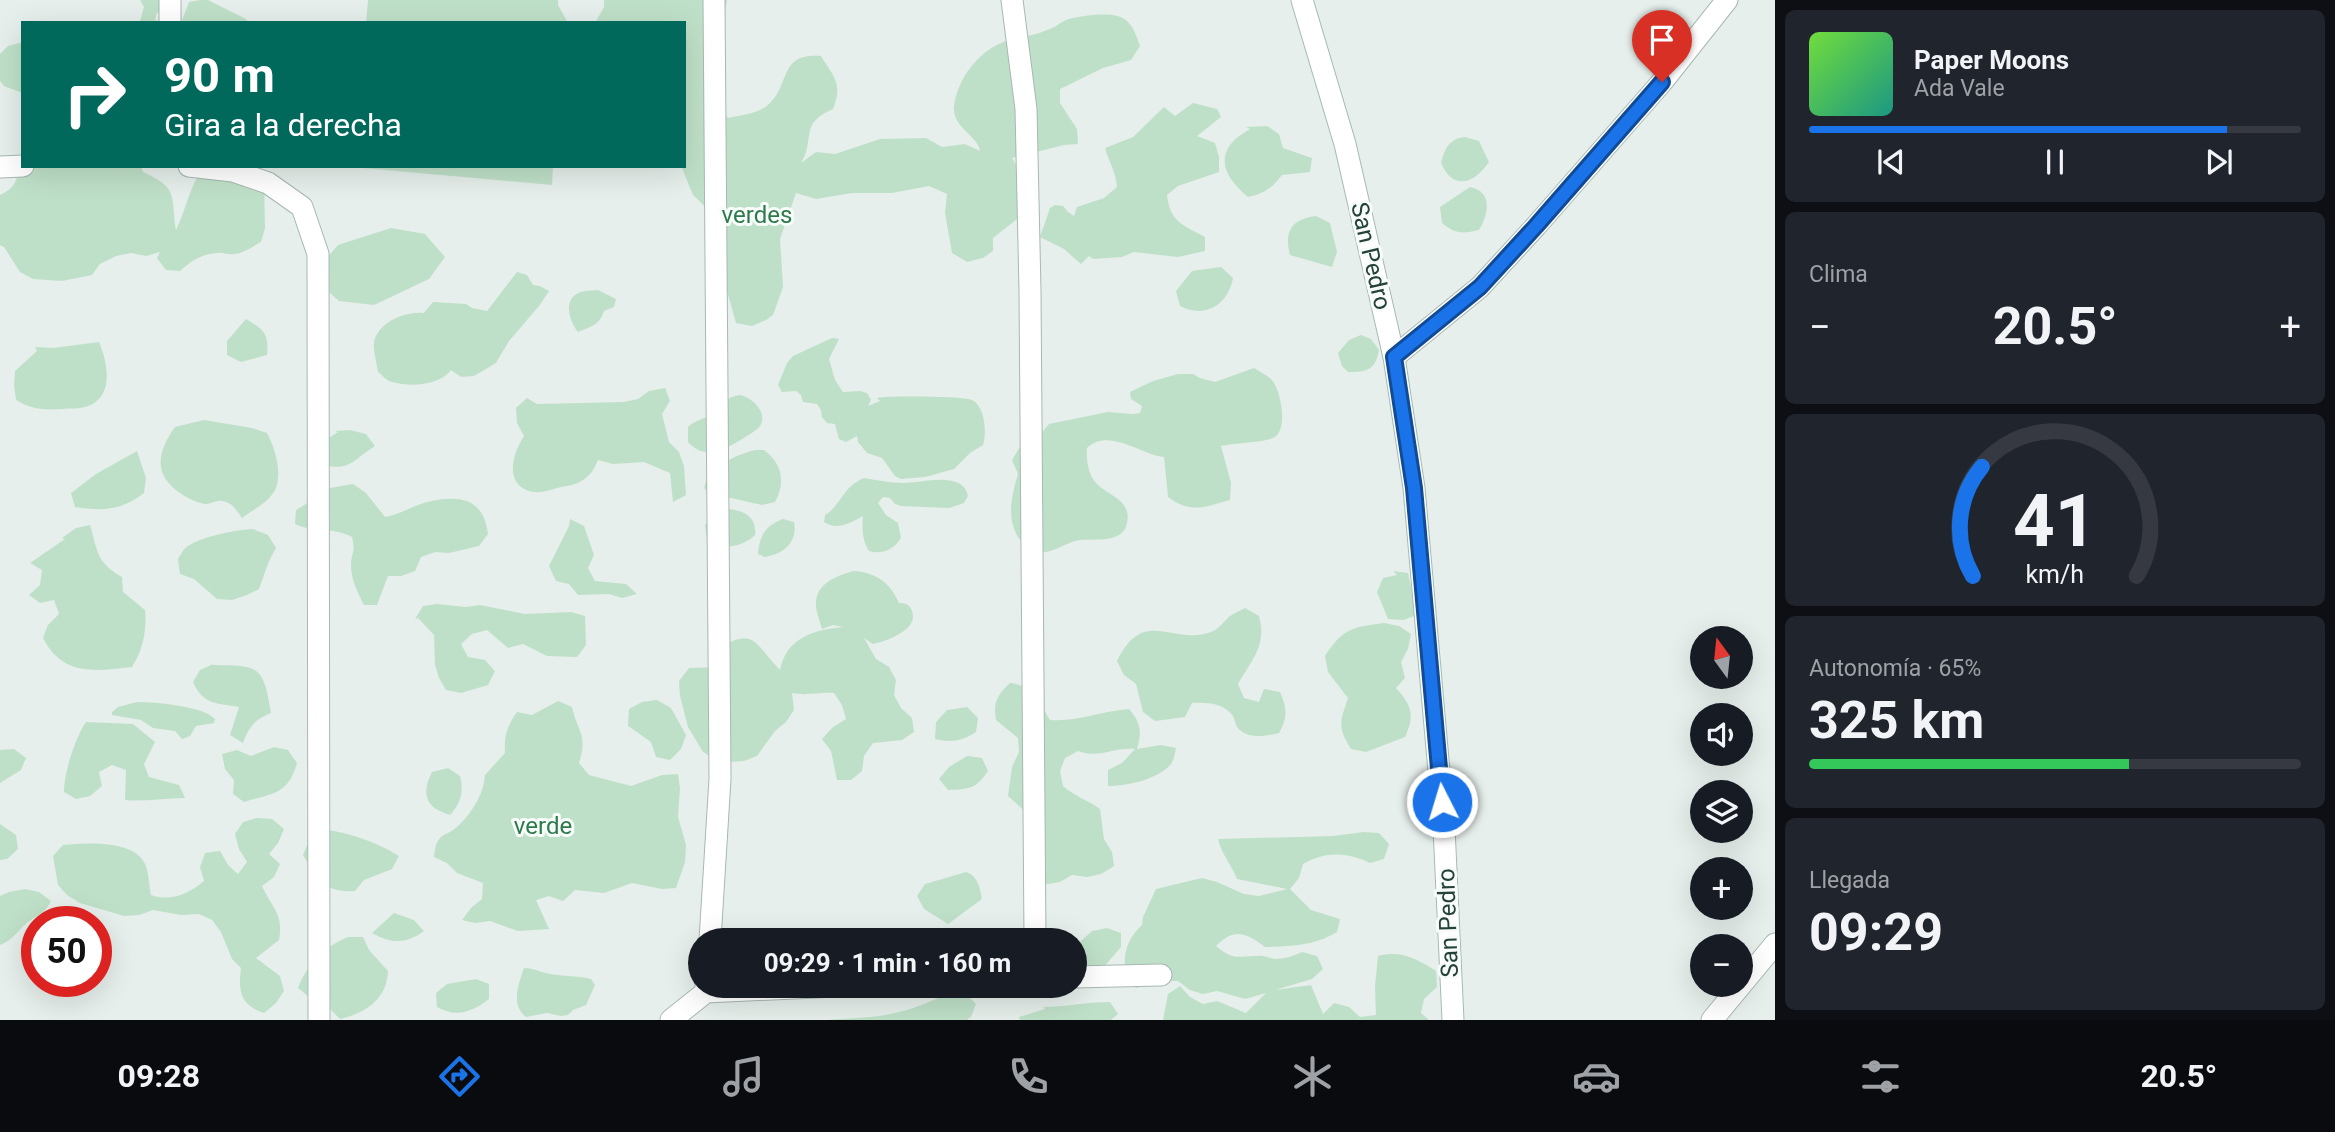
<!DOCTYPE html>
<html lang="es">
<head>
<meta charset="utf-8">
<style>
  :root { --surface:#171b24; --page:#20242c; --text:#f1f3f6; --muted:#9ea1a6; --line:#363941; --accent:#1a73e8 }
  body { margin:0; font-family:Roboto,sans-serif; background:var(--page); color:var(--text); height:100vh; display:flex; flex-direction:column; font-size:26px; white-space:nowrap }
  * { box-sizing:border-box; margin:0 }
  p { font-size:23px; color:var(--muted) }
  .icon { flex:none; width:38px; height:38px; fill:none; stroke:currentColor; stroke-width:2; stroke-linecap:round; stroke-linejoin:round }
  .map { position:relative; flex:1; overflow:hidden }
  .sheet { display:flex; flex-direction:column; gap:10px; padding:10px; background:#0d0f14; width:560px }
  .sheet>* { flex:none }
  .banner { position:absolute; left:21px; top:21px; width:665px; height:147px; border-radius:0px; box-shadow:0 7px 28px #0002; background:#00695c; color:#fff; overflow:hidden }
  .needle { width:46px; rotate:345deg }
  .controls { position:absolute; left:1690px; top:626px; display:grid; gap:14px }
  .controls a { display:grid; place-items:center; width:63px; height:63px; border-radius:50%; background:var(--surface); box-shadow:0 7px 28px #0002; font-size:35px }
  .speed { position:absolute; left:21px; top:906px; display:flex; gap:14px; font-size:35px; font-weight:700; text-align:center }
  .speed>* { display:grid; place-content:center; width:91px; height:91px; border-radius:50%; background:var(--surface); box-shadow:0 7px 28px #0002; line-height:1 }
  .speed .limit { border:10px solid #d22; background:#fff; color:#111 }
  .pin { position:absolute; display:grid; place-items:center; width:60px; height:60px; color:#fff; margin:-72px -30px; border-radius:50% 50% 50% 0; rotate:-45deg; box-shadow:0 0 7px #0007 }
  .pin .icon { rotate:45deg }
  .me { position:absolute; width:77px; margin:-38px; rotate:355deg; stroke-linejoin:round; filter:drop-shadow(0 0 5px #0008) }
  .turn { display:flex; align-items:center; gap:24px; height:147px; padding:0 28px; font-size:32px }
  .turn .icon { width:91px; height:91px; stroke-width:2.5 }
  .turn b { display:block; font-size:49px; line-height:60px }
  .big { font-size:52px; font-weight:700; line-height:1.1 }
  .sheet .tile { flex:1; display:flex; flex-direction:column; justify-content:center; gap:10px; min-width:0; padding:0 24px; border-radius:10px; background:var(--page) }
  .sheet .dial { align-items:center; gap:0 }
  .dial svg { height:182px; overflow:visible; fill:none; stroke:var(--line); stroke-width:7; stroke-linecap:round; text-anchor:middle }
  .dial text { fill:var(--text); stroke:none }
  .song { display:flex; align-items:center; gap:21px }
  .cover { width:84px; height:84px; border-radius:10px; background:linear-gradient(135deg,hsl(100 70% 55%),hsl(170 70% 35%)) }
  .played { height:7px; border-radius:4px; background:linear-gradient(90deg,var(--accent) 85%,var(--line) 85%) }
  .keys { display:flex; justify-content:space-around; direction:ltr }
  .heat { display:flex; justify-content:space-between; align-items:center; font-size:38px; direction:ltr }
  .charge { height:10px; border-radius:5px; background:linear-gradient(90deg,#34c759 65%,var(--line) 0) }
  .trip { position:absolute; left:688px; top:928px; width:399px; height:70px; border-radius:35px; background:var(--surface); box-shadow:0 7px 28px #0002; font-weight:700; line-height:70px; text-align:center }
  .menu { display:flex; height:112px; justify-content:space-around; align-items:center; background:#090b0e; color:var(--muted) }
  .menu .icon { width:49px; height:49px }
  .menu .current { color:var(--accent) }
  .menu b { font-size:32px; color:var(--text) }
  main { display:flex; flex:1; min-height:0 }
  .map>svg:first-child { display:block }
  .green { fill:#bfe0c8 }
  .lines { fill:none; stroke-linecap:round; stroke-linejoin:round }
  .street-casing { stroke:#a8b8b2; stroke-width:23 }
  .secondary-casing { stroke:#a4bbb3; stroke-width:23 }
  .street { stroke:#fff; stroke-width:21 }
  .secondary { stroke:#fff; stroke-width:21 }
  .route-casing { stroke:#114b97; stroke-width:18 }
  .route { stroke:#1a73e8; stroke-width:12 }
  .labels { text-anchor:middle; stroke-width:6; stroke-linejoin:round; paint-order:stroke }
  .park-label { font-size:24px; fill:#2d7a4b; stroke:#f7fbf9 }
  .street-label { font-size:24px; fill:#24423a; stroke:#f7fbf9 }
</style>
</head>
<body>
<main>
<div class="map">
<svg width="1775" height="1020" viewBox="0 0 1775 1020">
  <rect width="100%" height="100%" fill="#e6efeb"/>
  <path class="green" d="M140 0H166L165 7 157 13 155 19 159 23H134L140 21 144 7Z
    M200 0H208L246 19 248 23H181L189 2Z
    M368 0H558V5L568 23H366Z
    M604 0H727L711 90 728 118C742 115 758 114 769 104 791 84 778 53 821 56 834 77 843 84 833 109 798 124 816 139 801 163L816 152 835 154 880 139 926 138 942 147 965 144 980 151C978 135 952 128 954 106 958 78 979 50 1006 41 1019 37 1034 36 1047 30 1054 28 1060 23 1066 20 1075 17 1084 16 1093 15 1122 13 1131 17 1140 46L1131 60 1103 68 1060 89V103L1077 129 1078 144 1064 145 1012 158 1024 178 1021 216 993 238V251L983 258 967 262 952 253 945 213 947 194 929 186 892 193H852L816 199 796 193 780 239 783 287 773 315 766 320 752 326 736 323 722 273 724 225 693 195 681 166H684V23H595L604 7Z
    M23 42V91L20 92 4 86 0 81V54L8 46Z
    M1193 103 1217 109 1221 117 1197 136 1215 143 1219 157V172L1178 186 1167 195C1170 222 1183 225 1205 237V251L1178 257 1134 252 1122 257 1093 259 1089 256 1081 264 1064 249 1040 237 1050 208 1055 205 1063 206 1068 212 1074 216 1077 207 1104 198 1117 187C1116 172 1109 162 1105 148L1133 137 1164 107 1175 116Z
    M1267 126 1279 134 1283 148 1312 158 1310 172 1282 175C1272 188 1264 194 1248 197 1219 173 1214 149 1250 129L1246 127Z
    M1465 137 1479 141 1489 162C1474 184 1453 191 1441 163 1445 148 1449 139 1465 137Z
    M19 164 23 166H141L143 172C179 188 171 196 176 230 185 212 188 193 198 176L264 182 265 228 261 242C252 247 244 253 234 254 228 255 222 252 217 253 202 254 191 261 180 271L166 270 157 258 160 252 146 256 131 253 116 256 100 264 92 275 62 281 33 279 20 272 4 247 0 245V195C15 188 18 180 19 164Z
    M553 166 552 185 352 167V166Z
    M1470 187C1494 192 1488 215 1479 230 1463 234 1455 234 1442 223L1440 207Z
    M1316 216 1330 223 1337 252 1332 267 1290 255C1284 232 1291 219 1316 216Z
    M391 228 425 234 445 257 429 279 374 305 339 301 316 280 326 259 338 245Z
    M1221 267 1233 278C1228 305 1205 319 1180 306L1176 291 1192 271Z
    M517 272 527 275 533 285 540 286 549 291 539 306 509 341 496 363 474 376 461 377 451 370C439 386 410 387 392 382 387 381 383 376 378 372 377 364 373 352 374 343 377 322 406 311 424 313L433 302 466 304 472 308 487 311Z
    M598 290 616 299 614 307 604 311C600 325 590 327 578 332 569 321 562 298 581 292 586 290 593 291 598 290Z
    M246 319C264 330 269 333 267 355L241 362 227 355V341Z
    M1361 335 1371 339 1379 350C1375 370 1368 372 1348 372L1342 366 1338 353 1349 340Z
    M832 338 839 339 829 359 835 380 843 392 860 391 867 393 871 400 868 406 880 401 877 398 884 397C897 396 964 396 972 400 985 406 987 433 983 445L970 453 954 469 925 477 901 479 895 476 882 458 867 453 858 442 857 436 846 442 839 439 835 424 827 423 822 417 821 410 817 404 803 402 801 395 796 391 782 392 778 385 787 363 793 356Z
    M99 342C108 363 115 399 85 407 78 409 70 408 63 409 45 410 32 410 16 400L14 385 15 371 37 351 35 347 53 348Z
    M1254 368C1260 372 1267 375 1272 380 1281 391 1288 428 1275 437 1268 442 1233 443 1221 446L1231 483 1230 500C1204 507 1191 514 1168 497L1164 457C1141 455 1109 427 1087 448 1086 459 1088 476 1097 484 1109 496 1132 500 1127 523 1123 546 1089 537 1075 541 1064 544 1050 554 1039 552 1031 551 1022 543 1018 537 1006 517 1012 494 1018 474L1012 460 1020 447 1038 437 1049 424 1108 412 1133 414 1140 413 1142 406 1131 399 1130 392 1153 381 1178 374H1193L1200 378 1215 382Z
    M665 388 670 401 662 414 669 442 679 452 684 466 686 495 673 502 670 473 644 462 613 464 598 460C596 464 594 470 590 474 582 483 573 485 561 487 553 489 543 493 534 492 503 487 512 454 524 436L517 423 516 408 527 398 537 404 624 402 638 399 649 391Z
    M740 395C751 397 767 411 761 424 759 430 749 434 744 438 726 449 704 461 688 442V427C694 421 701 420 708 416 721 408 724 397 740 395Z
    M204 420 252 428 267 433C275 448 282 471 276 488 271 501 253 510 242 518 237 511 232 502 222 501 217 500 211 504 206 504 197 503 187 498 180 493 152 474 158 451 175 427Z
    M350 430 366 434 375 446C354 459 349 473 322 464L326 440 338 432 335 431Z
    M755 450H764C782 463 786 482 775 502L762 505 709 493 704 488C709 466 736 455 755 450Z
    M137 451 146 478 144 493C120 511 103 511 75 507L71 493 96 474Z
    M864 478C877 480 890 483 903 483 922 483 963 470 968 496L964 503 949 508 901 506 895 504 890 498 883 497 878 503 886 515 898 523 901 538C894 549 883 555 869 551 862 540 862 529 863 516 851 523 837 531 824 522L825 515C841 506 842 487 864 478Z
    M353 484 366 493 385 517C402 514 415 504 432 501 462 495 484 500 488 534L479 546 449 553 435 552 421 557 415 571 401 576H388L377 605H364C358 594 351 579 351 566 351 553 356 552 352 537 334 527 314 533 295 524L296 510 309 502 318 490Z
    M727 509C744 510 757 517 755 535 741 548 723 550 707 540L705 525 709 519Z
    M570 519 584 526 594 555 588 568 595 581 626 584 637 594 622 598 609 594 578 595 569 584 556 581 549 566 569 526Z
    M783 519 794 522C798 543 783 554 765 557L758 554C759 536 766 525 783 519Z
    M90 525C98 552 96 562 122 577L123 592 145 610C147 630 143 650 132 667 96 671 63 677 43 638L48 625 59 614 54 600 40 603 29 595 40 585 42 570 30 563 65 539 62 538 76 528Z
    M253 529 268 535 276 548 269 561 259 589 247 595 232 600 217 599 194 579 180 574 178 559C181 554 184 548 188 546 203 536 236 530 253 529Z
    M853 571C875 572 890 582 899 603 905 603 910 604 912 611 919 630 886 641 873 644L864 638 876 659 889 667 896 680 894 695 901 708 912 718 914 732 902 740 873 743 864 756 862 771 851 780H837L831 751 822 739 832 728 846 719 842 705 834 693C819 692 807 696 792 693L794 710 786 722 775 731 757 756 744 761 729 762 715 759 703 752 688 727 680 696 679 681 689 668 720 667 718 650C755 623 757 648 780 670 786 640 810 630 843 627L833 625 822 629C820 621 815 610 816 602 817 583 837 576 853 571Z
    M1393 571 1408 573 1417 615 1403 620 1388 619 1377 592 1383 578 1397 575Z
    M437 604 466 607 480 605 525 614 571 612 585 616 586 645 577 657 547 656 523 644 508 648 487 630 472 634 461 644 468 657 485 660 495 671 488 685 461 693 446 690 439 678 435 665 434 635 418 618 415 619 423 606Z
    M1245 608 1259 616C1267 646 1252 659 1238 684L1244 698 1259 702 1264 689 1280 692C1287 708 1288 717 1279 733 1266 736 1247 740 1237 727 1235 724 1235 720 1233 716 1224 703 1206 702 1192 703L1185 717 1155 721 1143 712 1136 684 1124 675 1117 661C1143 607 1171 644 1208 633 1219 630 1222 623 1230 616 1234 613 1240 611 1245 608Z
    M1384 623 1399 626 1411 634 1408 649 1401 662 1405 678 1396 688C1412 706 1415 715 1405 737L1366 752 1351 749C1337 726 1340 722 1348 698L1328 672 1325 656C1343 628 1353 627 1384 623Z
    M213 664 212 665C259 666 263 664 271 713 255 719 249 727 243 743L230 735 239 707C217 703 203 705 193 682L200 670Z
    M1010 683C1032 685 1040 703 1050 720 1077 722 1102 711 1129 709 1141 723 1142 732 1137 749L1161 745 1176 748C1175 753 1174 760 1171 764 1159 779 1127 786 1108 786V770L1122 763 1135 749C1113 747 1099 759 1078 751L1065 758 1060 771 1063 786C1074 796 1088 800 1100 809L1104 839 1112 852 1114 866 1101 874 1087 877 1072 875 1060 882 1030 887 1029 815 1008 796 1012 767 1019 752 1018 738 996 720C993 703 997 695 1010 683Z
    M657 700 671 708 686 735 681 749 670 760 656 757 651 742 628 726 629 709 642 702Z
    M558 701 572 707C578 733 588 735 579 763L589 775 631 786 662 775 678 774 680 788 678 817 686 845 685 862 676 888 662 889 632 883 604 893 575 890 563 901 549 896 536 900 549 929 518 931 490 921 475 923 462 920 471 908 482 899 483 883 457 873 447 863 434 857C437 829 446 839 460 824 473 811 484 793 485 775L505 753C504 736 507 726 517 712L532 715Z
    M137 702C155 702 203 706 215 719L214 723 196 726 190 736 182 739 175 731 153 728 141 720 112 715V712L118 707Z
    M967 707 978 718 976 732C962 741 952 743 935 739L936 722 947 710Z
    M86 722 133 724 155 742 144 764 149 777 179 785 185 798C165 798 145 802 125 800L126 770 112 765 99 772 102 786 90 796 76 799 64 792C64 773 75 738 86 722Z
    M274 747 288 750 297 763C288 795 273 793 244 802L233 794 234 780 225 769 222 754 237 750 251 756Z
    M14 749 26 758 21 770 0 783V750Z
    M967 756 982 758 988 771C976 789 969 789 948 790L939 779 949 767Z
    M448 768 460 776C464 793 461 802 450 815 425 808 421 794 432 772Z
    M257 818 272 819 284 829 278 843 269 854 280 864 274 877 262 886C272 908 284 914 279 940L256 958 280 976 284 991 276 1003 264 1013C240 1005 238 991 241 968L232 959 221 932 212 920 199 914 181 915 153 910 139 915 124 916 80 903 67 895 58 885 53 856 63 845C86 843 136 839 146 866 149 875 149 886 151 895 171 902 188 894 204 881L200 867 205 853 220 851 228 865 238 874 247 862 239 849 235 834 243 822Z
    M0 824 16 835 18 849 7 859 0 860Z
    M311 828C341 830 374 840 399 856L392 869 364 880 355 891C324 893 318 880 303 855L314 829Z
    M1364 832 1379 833 1389 844 1384 859 1370 863C1347 852 1326 851 1303 864L1299 878 1290 889 1311 910 1340 919 1337 932C1314 946 1291 946 1265 947 1245 932 1234 928 1216 946 1234 961 1237 956 1258 956 1264 955 1269 958 1275 959 1285 959 1293 956 1302 952L1317 956 1323 969 1312 979 1275 990 1311 985 1323 1014 1334 1003 1349 1007 1360 1017 1376 1015 1375 986 1378 956C1401 950 1417 959 1436 971L1437 987 1424 999 1421 1013 1429 1020H1163L1168 994 1180 986 1190 997 1203 1004 1217 1001 1246 1013 1266 993 1245 999 1217 991 1203 994 1190 990 1178 981H1164L1136 988C1118 969 1123 942 1142 925L1143 917 1156 889 1202 878 1217 882 1244 894 1259 896 1287 889 1237 879C1231 864 1222 855 1218 839L1333 836Z
    M966 872C978 876 980 888 982 899L948 924 924 909 917 896 925 884Z
    M25 889 39 892 51 901C44 914 42 912 31 920 18 928 17 938 0 945V896L9 892Z
    M394 913 414 920 424 931C406 944 391 944 372 933Z
    M1107 928 1121 933V947L1103 968 1075 974V943L1081 941 1092 931Z
    M348 937H363L369 950 388 971C387 999 366 1013 340 1019L331 1010 323 997H309L298 988C307 964 324 947 348 937Z
    M524 968C532 968 538 971 546 973 561 977 577 975 591 979L595 985 586 1005 573 1010 568 1015 561 1016 547 1013 526 1017C510 1005 519 983 524 968Z
    M476 979 489 984V999C472 1012 456 1018 437 1007L436 993 447 984Z
    M951 994H966L976 1004 971 1017 967 1020H828C851 1018 877 1018 899 1012 918 1008 933 999 951 994Z
    M1110 1002 1118 1014 1111 1020H1020L1019 1017 1045 1009 1043 1007C1065 1007 1086 1002 1110 1002Z"/>
  <g class="lines">
    <defs>
      <path id="street" d="M1012 0 1026 109 1030 291 1035 940
        M170 23V0
        M189 166 233 171 268 183 302 207 318 254 319 1020
        M0 167 23 166
        M1394 357 1480 287 1536 226 1662 82 1727 0
        M710 940 720 779 714 0
        M1074 977 1161 975
        M1741 985 1775 944
        M706 992 859 985
        M671 1020 706 992V985
        M1712 1020 1741 985"/>
      <path id="secondary" d="M1302 0 1345 144 1394 357 1414 488 1444 828 1453 1020"/>
    </defs>
    <use href="#street" class="street-casing"/>
    <use href="#secondary" class="secondary-casing"/>
    <use href="#street" class="street"/>
    <use href="#secondary" class="secondary"/>
  </g>
  <g class="lines">
    <defs>
      <path id="route" d="M1442 802 1414 488 1394 357 1480 287 1536 226 1662 82"/>
    </defs>
    <use href="#route" class="route-casing"/>
    <use href="#route" class="route"/>
  </g>
  <g class="labels">
    <g class="park-label">
      <text x="757" y="223">verdes</text>
      <text x="543" y="834">verde</text>
    </g>
    <g class="street-label">
      <text transform="translate(1371 256) rotate(77)" y="8">San Pedro</text>
      <text transform="translate(1448 923) rotate(-92)" y="8">San Pedro</text>
    </g>
  </g>
</svg>
<div class="controls">
<a><svg class="needle" viewBox="-14 -14 28 28"><path d="M0-13l5 13h-10z" fill="#e53935"/><path d="M0 13l5-13h-10z" fill="#9ea1a6"/></svg></a>
<a><svg class="icon" aria-label="sound" viewBox="0 0 24 24"><path d="M4 9h4l5-4v14l-5-4H4zM17 9q2 3 0 6"/></svg></a>
<a><svg class="icon" aria-label="layers" viewBox="0 0 24 24"><path d="M12 4l9 5-9 5-9-5zM3 14l9 5 9-5"/></svg></a>
<a>+</a>
<a>−</a>
</div>
<div class="speed"><div class="limit">50</div></div>
<div class="pin" style="left:1662px;top:82px;background:#d93025"><svg class="icon" aria-label="arrive" viewBox="0 0 24 24"><path d="M6 21V4h12l-3 4 3 4H6"/></svg></div>
<svg class="me" style="left:1442px;top:802px" viewBox="-20 -20 40 40"><circle r="17" fill="#1a73e8" stroke="#fff" stroke-width="3"/><path d="M0-11L8 9 0 5-8 9z" fill="#fff"/></svg>
<div class="trip">09:29 · 1 min · 160 m</div>
<div class="banner">
<div class="turn"><svg class="icon" aria-label="right" viewBox="0 0 24 24"><path d="M7 20v-9h11M14 6l5 5-5 5"/></svg><div><b>90 m</b>Gira a la derecha</div></div>
</div>
</div>
<section class="sheet">
<div class="tile">
<div class="song"><i class="cover"></i><div><b>Paper Moons</b><p>Ada Vale</p></div></div>
<div class="played"></div>
<div class="keys"><svg class="icon" aria-label="previous" viewBox="0 0 24 24"><path d="M18 5L8 12l10 7zM5 5v14"/></svg><svg class="icon" aria-label="pause" viewBox="0 0 24 24"><path d="M8 5v14M16 5v14"/></svg><svg class="icon" aria-label="next" viewBox="0 0 24 24"><path d="M6 5l10 7-10 7zM19 5v14"/></svg></div>
</div>
<div class="tile"><p>Clima</p>
<div class="heat"><a>−</a><b class="big">20.5°</b><a>+</a></div>
</div>
<div class="tile dial"><svg viewBox="0 0 100 80">
<path d="M14 69A42 42 0 1 1 86 69"/>
<path d="M14 69A42 42 0 0 1 18 21" stroke="#1a73e8"/>
<text x="50" y="56" font-size="32" font-weight="700">41</text>
<text x="50" y="72" font-size="11">km/h</text>
</svg></div>
<div class="tile"><p>Autonomía · 65%</p><b class="big">325 km</b><div class="charge"></div></div>
<div class="tile"><p>Llegada</p><b class="big">09:29</b></div>
</section>
</main>
<nav class="menu">
<b>09:28</b>
<svg class="icon current" aria-label="directions" viewBox="0 0 24 24"><path d="M12 3l9 9-9 9-9-9zM9 14v-3h6M13 9l2 2-2 2"/></svg>
<svg class="icon" aria-label="music" viewBox="0 0 24 24"><path d="M9 18V5l10-2v13"/><circle cx="6" cy="18" r="3"/><circle cx="16" cy="16" r="3"/></svg>
<svg class="icon" aria-label="phone" viewBox="0 0 24 24"><path d="M5 4h4l2 5-3 2q2 4 5 5l2-3 5 2v4C11 20 4 13 5 4z"/></svg>
<svg class="icon" aria-label="climate" viewBox="0 0 24 24"><path d="M12 3v18M4 7l16 10M4 17L20 7"/></svg>
<svg class="icon" aria-label="car" viewBox="0 0 24 24"><path d="M5 17H2v-5l4-1 3-4h7l3 4 3 1v5h-3M9 17h6M6 11h13"/><circle cx="7" cy="17" r="2"/><circle cx="17" cy="17" r="2"/></svg>
<svg class="icon" aria-label="filters" viewBox="0 0 24 24"><path d="M4 7h16M4 17h16"/><circle cx="9" cy="7" r="2"/><circle cx="15" cy="17" r="2"/></svg>
<b>20.5°</b>
</nav>
</body>
</html>
